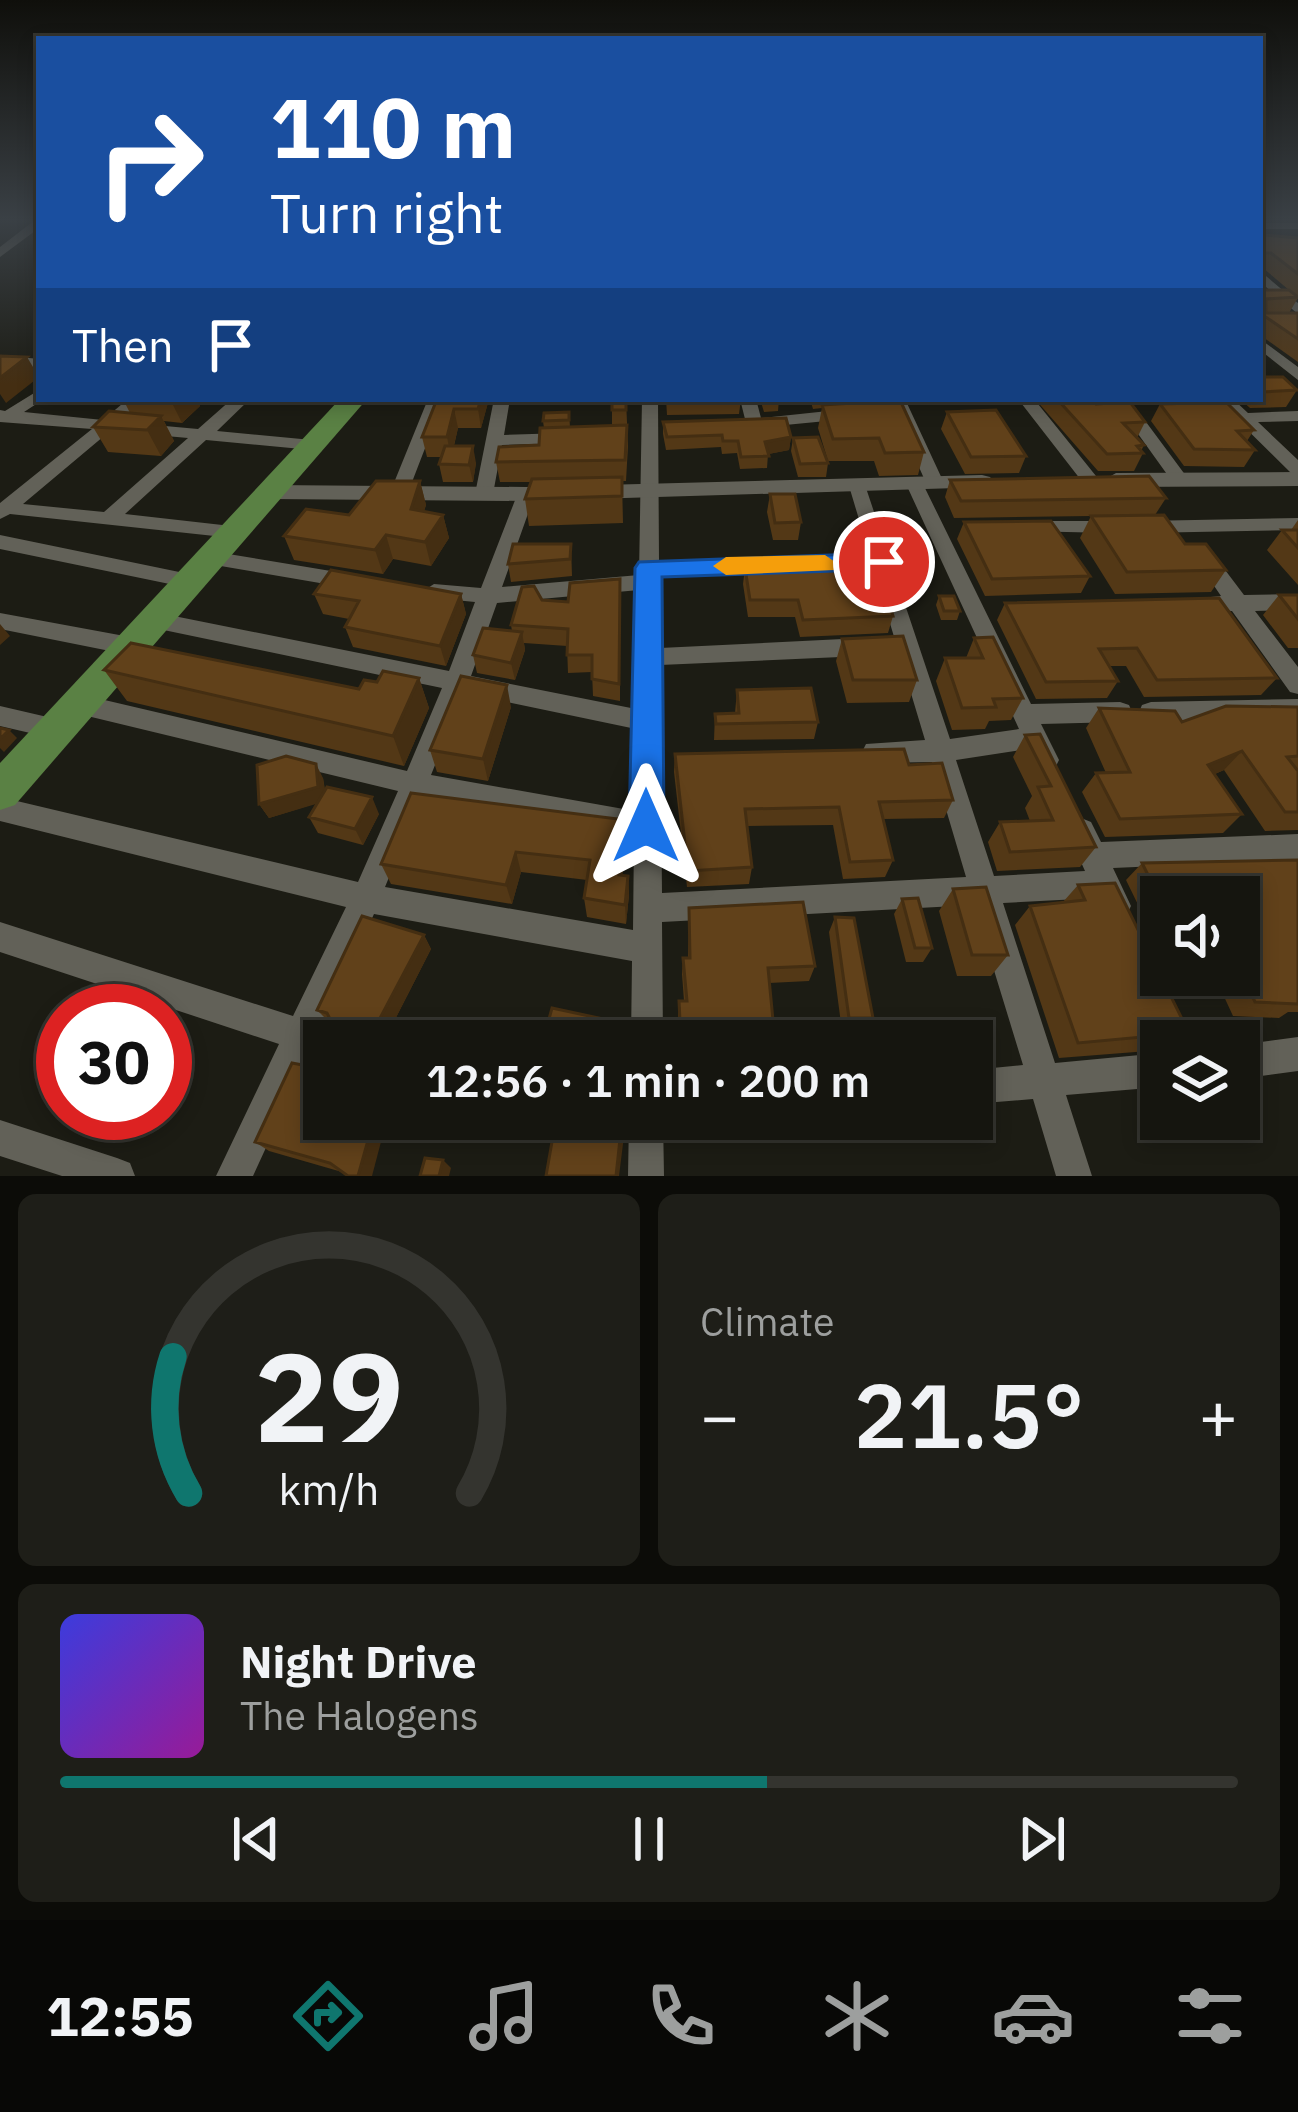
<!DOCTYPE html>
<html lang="en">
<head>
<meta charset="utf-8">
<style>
  :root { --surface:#15150f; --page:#1e1e18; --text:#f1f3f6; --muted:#9d9f9e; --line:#34342f; --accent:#0f766e }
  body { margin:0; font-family:"IBM Plex Sans",sans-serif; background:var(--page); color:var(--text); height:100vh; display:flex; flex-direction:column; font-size:45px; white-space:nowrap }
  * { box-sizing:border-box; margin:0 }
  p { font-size:39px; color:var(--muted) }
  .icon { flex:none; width:66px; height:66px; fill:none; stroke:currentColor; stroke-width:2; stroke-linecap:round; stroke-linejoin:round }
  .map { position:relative; height:1176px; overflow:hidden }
  .details { display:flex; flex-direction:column; gap:18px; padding:18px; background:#0c0c08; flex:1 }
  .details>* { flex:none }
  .banner { position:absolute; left:36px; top:36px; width:1227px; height:366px; border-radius:0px; box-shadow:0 6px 18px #0003,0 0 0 3px var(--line); background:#1a4fa0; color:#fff; overflow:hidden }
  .buttons { position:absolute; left:1140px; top:876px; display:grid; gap:24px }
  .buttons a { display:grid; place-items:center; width:120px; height:120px; border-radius:0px; background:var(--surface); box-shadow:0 6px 18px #0003,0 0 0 3px var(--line); font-size:60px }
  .speed { position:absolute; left:36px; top:984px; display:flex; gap:24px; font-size:60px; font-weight:700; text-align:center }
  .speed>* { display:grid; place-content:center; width:156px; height:156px; border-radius:50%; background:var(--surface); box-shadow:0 6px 18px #0003,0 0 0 3px var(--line); line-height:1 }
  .speed .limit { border:18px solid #d22; background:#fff; color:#111 }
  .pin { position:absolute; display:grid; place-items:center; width:102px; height:102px; color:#fff; margin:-51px; border:6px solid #fff; border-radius:50%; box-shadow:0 3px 12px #0007 }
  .me { position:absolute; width:132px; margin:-66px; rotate:0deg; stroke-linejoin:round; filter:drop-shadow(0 0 9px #0008) }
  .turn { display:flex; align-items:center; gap:42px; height:252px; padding:0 36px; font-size:54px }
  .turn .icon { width:156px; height:156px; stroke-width:2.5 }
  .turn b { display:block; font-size:84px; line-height:102px }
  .then { display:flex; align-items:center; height:114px; padding:0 36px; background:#0003; gap:24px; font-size:45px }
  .big { font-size:90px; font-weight:600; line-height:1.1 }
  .details .tile { flex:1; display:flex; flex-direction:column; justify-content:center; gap:18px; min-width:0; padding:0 42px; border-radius:18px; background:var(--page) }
  .details .dial { align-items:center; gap:0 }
  .dial svg { height:312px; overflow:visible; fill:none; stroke:var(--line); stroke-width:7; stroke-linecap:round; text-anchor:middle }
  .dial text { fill:var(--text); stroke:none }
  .song { display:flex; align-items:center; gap:36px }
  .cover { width:144px; height:144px; border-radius:18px; background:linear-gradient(135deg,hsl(240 70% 55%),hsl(300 70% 35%)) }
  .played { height:12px; border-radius:6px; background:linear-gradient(90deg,var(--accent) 60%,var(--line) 60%) }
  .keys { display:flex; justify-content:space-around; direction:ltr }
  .heat { display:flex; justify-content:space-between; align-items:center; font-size:66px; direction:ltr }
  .details .tiles { flex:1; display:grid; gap:18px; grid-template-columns:1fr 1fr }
  .tile:last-child { grid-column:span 2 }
  .trip { position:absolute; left:303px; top:1020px; width:690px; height:120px; border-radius:0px; background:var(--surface); box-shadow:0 6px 18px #0003,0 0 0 3px var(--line); font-weight:600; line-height:120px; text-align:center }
  .tabs { display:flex; height:192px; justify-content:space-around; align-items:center; background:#080806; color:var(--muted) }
  .tabs .icon { width:84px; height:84px }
  .tabs .current { color:var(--accent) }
  .tabs b { font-size:54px; color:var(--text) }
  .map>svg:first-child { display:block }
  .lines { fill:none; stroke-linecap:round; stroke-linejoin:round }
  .minor { fill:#626158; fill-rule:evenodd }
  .tertiary { fill:#626158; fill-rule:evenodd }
  .primary { fill:#5a8144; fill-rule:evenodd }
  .wall { fill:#533816 }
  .shaded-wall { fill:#442e12 }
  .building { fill:#61411a; stroke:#442e12; stroke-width:3 }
  .route { fill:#1a73e8; stroke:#114b97; stroke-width:3 }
  .slow { fill:#f59e0b }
</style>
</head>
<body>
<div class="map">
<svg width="1298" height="1176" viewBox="0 0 1298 1176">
  <rect width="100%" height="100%" fill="#1c1c14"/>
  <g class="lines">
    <path class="minor" d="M35 220H39V228L0 257V247Z
      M1260 223H1298V229H1260Z
      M1260 271 1298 303V314L1260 282Z
      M1260 339 1298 367V380L1260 350Z
      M0 355 39 359V369L0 365Z
      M39 390V399H44L24 412 103 420 128 399H146L121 422 198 429 232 399H250L217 431 312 440 321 445 312 450 206 440 125 514 240 527 243 532 233 538 10 514 0 519V503L92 429 0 422V410L5 411ZM110 431 188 438 104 512 23 504Z
      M428 399H444L407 495 398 501 391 499 389 495Z
      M494 399H510L504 435 565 433 574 438 565 443 502 445 493 494 484 500 475 494Z
      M642 399H658L659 561 870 556 849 486 852 482H864L950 739 1019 729 906 484 915 478 921 480 1031 704 1120 702 1129 705 1132 712 1129 719 1120 722 1041 724 1059 760 1055 768 1046 771 1037 768 1028 749 956 760 994 876 1085 871 1067 831 1071 822 1081 818 1091 822 1101 842 1298 834V860L1113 868 1131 906 1126 916 1116 921 1106 916 1098 898 1003 903 1055 1063 1161 1053V1087L1066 1095 1092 1176H1056L1033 1099 972 1104V1070L1023 1065 974 905 662 922 663 1041H631L632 961 374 914 322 1025 336 1030 340 1041H324V1058L309 1054 253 1176H216L279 1044 0 952V922L293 1016 346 907 0 821V797L358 882 398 791 79 714 70 711 67 704 70 697 79 694 407 771 442 688 154 628 146 626 143 620 146 614 154 612 449 671 475 602 434 598 423 591 434 584 481 588 519 490H533L535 494 502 587 639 575ZM874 570 925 740 866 744 862 752 866 760 875 763 932 762 966 877 662 893 660 665 863 656 871 653 874 647 871 641 863 638 660 648V575ZM639 590 636 709 471 676 497 603ZM464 693 636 729 635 811 431 775ZM422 797 634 836 633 930 385 887Z
      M740 399H756L761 418 847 409 855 414 847 419 754 428 746 423Z
      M889 399H905L944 483 941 487H929L926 483Z
      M1018 399H1034L1096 476 1099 480 1096 484H1084Z
      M1113 399H1129L1189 480 1186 484H1174Z
      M1216 399H1233L1248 413 1298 411V421L1258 422 1298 460V475L1292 474Z
      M1298 518V530L1143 533 1133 527 1143 521Z
      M1029 521H1111L1121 527 1111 533 1022 531 1019 527 1022 523Z
      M0 535 189 574 199 581 189 588 0 549Z
      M1203 548 1210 550 1244 595 1298 594V610L1255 611 1298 667V694L1290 692 1232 611 1190 609 1187 604 1190 599 1221 596 1193 555Z
      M210 551 349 574 359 581 349 588 203 563 200 558 203 553Z
      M0 613 130 637 138 640 141 646 138 652 130 655 0 629Z
      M1298 699V719L1151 722 1142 719 1139 712 1142 705 1151 702Z
      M0 706 56 719 65 722 68 729 65 736 56 739 0 726Z
      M1298 1037V1071L1239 1079V1045Z
      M629 1119H663L664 1176H628Z
      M0 1120 117 1158 130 1163 135 1176H62L0 1156Z"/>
    <path class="tertiary" d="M1298 472V486L1116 487 1104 480 1116 473Z
      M982 475 990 477 994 482 990 487 526 501 270 499 258 492 270 485 526 487Z"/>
    <path class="primary" d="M340 399H367L15 805 0 810V763Z"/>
  </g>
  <path class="wall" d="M1260 231 1265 235 1298 238V298L1289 313H1298V362L1260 335V290H1289L1263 268H1260Z
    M1260 377 1297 390 1286 407 1250 408 1240 399H1260Z
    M123 399H197L200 406 182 423 164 421 174 441 161 456 108 452 93 427 130 413Z
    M437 399H489L481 428H458L454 446 476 463 473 482H443L439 464 442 457H427L422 437Z
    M626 399 628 446 626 481H622L623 523 529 526 525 499 531 482H500L496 462 539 445 544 428 543 421 569 412 570 427 612 426V410Z
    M666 399H741L739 414 667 415Z
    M760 399H779L778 411 764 412Z
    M810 399H856L855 403 924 452 918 475 879 476 874 461H828L818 428 822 408 813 409Z
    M1035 399H1092L1096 404 1145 422 1137 438 1144 445 1141 451 1143 453 1134 471H1098Z
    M1160 404 1254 430 1247 441 1255 450 1244 467 1184 466 1151 421Z
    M947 412 1026 456 1019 473 965 474 941 429Z
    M663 422 791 437 789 450 768 454 767 468 740 469 737 453 722 454 721 447 666 450 663 434Z
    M793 438 828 463 826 477H798L791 451Z
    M950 480 1166 498 1155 515 1185 544 1226 570 1211 592 1115 594 1080 538 1091 516 954 518 945 497Z
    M420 481 426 505 424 511 443 515 449 538 431 566 393 559 383 574 294 560 284 536 349 515Z
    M770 494 801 522 798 540H773L767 512Z
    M1298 520V585L1267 550 1282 530H1291Z
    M964 522 1090 576 1081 593 985 596 957 539Z
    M571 544 572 576 511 582 508 564Z
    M776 560 795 565 893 616 888 633 800 637 795 617H748L743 584 745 568H775Z
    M620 579V701L593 696 592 672 568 673 567 646 524 643 525 650 515 680 477 673 473 655 512 631 511 625 542 600 568 602Z
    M314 594H461L466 614 446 666 353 647 345 627 349 619 323 614Z
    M1279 595H1298V648H1288L1263 615Z
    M939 596 960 611 957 620H941L936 605Z
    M1005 603 1277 678 1261 695 1144 697 1126 666H1109L1118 681 1107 698 1036 699 997 620Z
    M974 638 1023 698 1011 720 989 721 985 729 952 730 936 681 945 658H966Z
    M842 639 917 680 909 702 847 703 836 661Z
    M104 670 359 689 377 682 419 678 429 708 404 766 127 701Z
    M737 690 818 722 814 739 714 740 715 714 735 713Z
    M511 707 488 781 437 772 430 750Z
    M1298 707V830L1265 831 1224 770 1215 774 1242 814 1223 833 1105 837 1082 792 1096 773H1106L1086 728 1099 708 1182 722Z
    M1025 735 1096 847 1080 867 997 871 988 842 1000 822 1030 821 1025 808 1032 796 1013 757Z
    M675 754 909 765 953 800 944 818 883 819 893 860 885 877 843 879 833 825 747 826 752 867 749 884 687 887 674 772Z
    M323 778 325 790 379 814 363 845 318 833 309 817 317 803 269 818 259 804Z
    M626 820 627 841 622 875 628 876 629 895 626 924 587 917 584 898 587 880 521 872 512 904 391 884 381 864Z
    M1298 860V1012H1288L1279 1018 1233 1016 1214 975H1239V897H1161V952L1126 880 1142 863Z
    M1078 885 1186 1027 1201 1041H1161V1050L1059 1058 1015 925 1030 906 1063 902Z
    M953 889 1008 955 991 976H957L939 911Z
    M902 899 932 948 923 962H906L894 914Z
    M689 908 815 966 809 981 769 983 775 1041H679L678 1016 679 1001H684L682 974 683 958H688Z
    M835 917 873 1018 866 1030 842 1031 829 932Z
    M424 935 431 949 384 1041H355L343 1036 317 1010Z
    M292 1063 342 1172 269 1151 255 1142Z"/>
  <path class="shaded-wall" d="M27 357 39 377 6 403 0 394V378Z
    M170 399H197L200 406 182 423Z
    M481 399H489L481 428 478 409Z
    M454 409 458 428 451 457 447 437Z
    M161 416 174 441 161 456 147 430Z
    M791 437 789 450 764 455 765 442Z
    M473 446 476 463 473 482 469 465Z
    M420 481 426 505 417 533 411 509Z
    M443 515 449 538 431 566 425 542Z
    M386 535 393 559 383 574 375 550Z
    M461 594 466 614 446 666 440 646Z
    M0 624 10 636 0 645Z
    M522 632 525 650 515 680 511 663Z
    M419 678 429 708 404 766 393 736Z
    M507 685 511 707 488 781 483 759Z
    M9 730 17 738 4 752 0 748V739Z
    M1242 751 1224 770 1191 784 1208 765Z
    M316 764 323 778 326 801 269 818 259 804Z
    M372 797 379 814 363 845 355 829Z
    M626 820 627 841 620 894 619 875Z
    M516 852 521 872 512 904 506 885Z
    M628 876 629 895 626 924 625 905Z
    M424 935 431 949 384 1041H370L369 1039Z
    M374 1119H387L372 1176H358Z
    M622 1121 624 1136 619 1176H616Z
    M443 1160 451 1168 449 1176H439Z"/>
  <path class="building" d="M1260 231 1265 235 1298 238V274L1271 253H1260Z
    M1260 290H1289L1298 297 1266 299V313H1298V339L1260 313Z
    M0 356 27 357 0 378Z
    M1260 377H1283L1297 390 1261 392Z
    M437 399H481L478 409H454L447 437H422Z
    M612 399H626V410H612Z
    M1057 399H1092L1096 404 1130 402 1145 422 1123 423 1144 445 1137 446 1143 453 1107 454Z
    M900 400 924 452 885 453 879 438 833 439 822 405Z
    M1226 402 1254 430 1237 431 1255 450 1194 449 1160 404Z
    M996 410 1026 456 971 457 947 412Z
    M109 411 161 416 147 430 93 427Z
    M569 412V420L543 421 544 413Z
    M786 418 791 437 765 442 769 456 741 457 738 441H723L722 435 667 437 663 422Z
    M627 425 625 460 496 462 499 447 539 445 540 428Z
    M818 437 828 463 800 464 793 438Z
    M445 446H473L469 465 439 464Z
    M1149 476 1166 498 961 501 950 480Z
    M622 477V496L525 499 532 479Z
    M376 481H420L411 509 443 515 425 542 386 535 375 550 284 536 306 509 349 515Z
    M770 494H795L801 522 775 523Z
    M1164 515 1185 544H1206L1226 570 1127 572 1091 516Z
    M1051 521 1090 576 992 579 964 522Z
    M1282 530H1298V548Z
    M513 544H571L570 559 508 564Z
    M776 560H793L795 565 870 563 880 588H885L893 616 803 620 798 600H750L745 568H778Z
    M331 570 461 594 440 646 345 627 359 601 314 594Z
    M620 579 619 684 592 679V655H567L568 629 511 625 522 587 534 586 542 600 568 602 570 583Z
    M1279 595H1298V619Z
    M939 596H954L960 611H944Z
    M1219 598 1277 678 1157 680 1137 648 1099 649 1118 681 1046 682 1005 603Z
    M483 628 522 632 511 663 473 655Z
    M903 636 917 680H853L842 639Z
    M993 637 1023 698 993 699 996 707 962 708 945 658H983L974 638Z
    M131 643 359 689 364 680 377 682 383 671 419 678 393 736 104 670Z
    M461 676 507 685 483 759 430 750Z
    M811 688 818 722 716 724 715 714 739 713 737 690Z
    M1226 706 1298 707V756L1287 757 1298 771V812H1285L1242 751 1208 765 1242 814 1120 819 1096 773 1130 772 1099 708 1175 711 1182 722Z
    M0 728 9 730 0 739Z
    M1040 734 1096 847 1010 852 1000 822 1053 820 1038 787 1051 786 1025 735Z
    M904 749 909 765 942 763 953 800 879 802 893 860 850 862 839 807 745 809 752 867 688 871 675 754Z
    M286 756 316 764 318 787 259 804 257 765Z
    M327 787 372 797 355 829 309 817Z
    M411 793 626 820 619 875 628 876 625 905 584 898 590 860 516 852 506 885 381 864Z
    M1298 860V1004L1255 1002 1239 968V897H1161V901L1142 863Z
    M1115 883 1186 1027 1196 1030 1201 1041H1187L1185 1033 1078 1043 1030 906 1085 900 1078 885Z
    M986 887 1008 955H972L953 889Z
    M918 898 932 948H915L902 899Z
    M803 902 815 966 768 968 775 1041H681L679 1001H687L683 958H690L689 908Z
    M362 916 424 935 369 1039 332 1023 327 1013 317 1010Z
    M835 917 854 918 873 1018H849Z
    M552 1008 608 1020 604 1041H543Z
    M292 1063 324 1069V1119H374L358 1176H348L330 1163 255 1142Z
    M556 1119H606L622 1121 616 1176H546Z
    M425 1158 443 1160 439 1176H420Z"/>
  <linearGradient id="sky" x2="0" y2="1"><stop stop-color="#0f0f0b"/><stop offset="0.57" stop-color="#3a4045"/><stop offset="1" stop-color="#3a4045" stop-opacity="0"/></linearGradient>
  <rect width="1298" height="385" fill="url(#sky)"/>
  <path class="route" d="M884 553 897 562 893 569 662 577 664 826 659 838 646 842 634 838 629 826 635 568 639 562Z"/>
  <path class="slow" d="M825 555 838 564 834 570 726 575 713 566 726 557Z"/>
</svg>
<div class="buttons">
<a><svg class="icon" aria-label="sound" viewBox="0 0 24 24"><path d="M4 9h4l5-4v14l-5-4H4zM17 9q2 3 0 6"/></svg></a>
<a><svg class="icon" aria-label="layers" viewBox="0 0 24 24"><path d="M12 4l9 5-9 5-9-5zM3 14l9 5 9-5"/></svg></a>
</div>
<div class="speed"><div class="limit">30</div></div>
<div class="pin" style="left:884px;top:562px;background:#d93025"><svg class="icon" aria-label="arrive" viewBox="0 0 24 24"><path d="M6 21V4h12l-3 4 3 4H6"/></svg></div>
<svg class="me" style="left:646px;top:826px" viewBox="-20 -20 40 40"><path d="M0-17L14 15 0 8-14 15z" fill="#1a73e8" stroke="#fff" stroke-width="4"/></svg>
<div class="trip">12:56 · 1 min · 200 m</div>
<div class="banner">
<div class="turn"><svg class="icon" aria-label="right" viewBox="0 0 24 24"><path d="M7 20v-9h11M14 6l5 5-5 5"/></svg><div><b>110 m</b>Turn right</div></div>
<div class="then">Then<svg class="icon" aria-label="arrive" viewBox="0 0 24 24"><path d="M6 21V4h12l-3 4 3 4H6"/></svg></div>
</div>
</div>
<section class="details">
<div class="tiles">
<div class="tile dial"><svg viewBox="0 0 100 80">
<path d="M14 69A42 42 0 1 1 86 69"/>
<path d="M14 69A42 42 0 0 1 10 34" stroke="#0f766e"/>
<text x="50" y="56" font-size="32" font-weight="700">29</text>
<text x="50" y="72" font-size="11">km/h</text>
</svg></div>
<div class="tile"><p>Climate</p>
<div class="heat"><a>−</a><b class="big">21.5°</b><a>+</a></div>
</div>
<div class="tile">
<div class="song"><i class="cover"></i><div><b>Night Drive</b><p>The Halogens</p></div></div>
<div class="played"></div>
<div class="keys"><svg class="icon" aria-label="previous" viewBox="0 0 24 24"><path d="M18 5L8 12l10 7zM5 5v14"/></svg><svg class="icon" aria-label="pause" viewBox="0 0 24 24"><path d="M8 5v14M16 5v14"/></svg><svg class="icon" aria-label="next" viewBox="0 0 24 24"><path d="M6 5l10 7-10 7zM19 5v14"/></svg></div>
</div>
</div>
</section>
<nav class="tabs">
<b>12:55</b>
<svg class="icon current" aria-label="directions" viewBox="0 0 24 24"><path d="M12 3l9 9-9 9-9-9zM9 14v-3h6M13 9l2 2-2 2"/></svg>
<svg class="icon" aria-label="music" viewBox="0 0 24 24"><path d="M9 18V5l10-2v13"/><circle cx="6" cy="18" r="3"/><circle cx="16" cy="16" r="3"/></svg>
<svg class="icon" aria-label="phone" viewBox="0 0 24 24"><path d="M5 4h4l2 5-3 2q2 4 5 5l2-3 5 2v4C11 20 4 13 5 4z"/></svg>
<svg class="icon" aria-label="climate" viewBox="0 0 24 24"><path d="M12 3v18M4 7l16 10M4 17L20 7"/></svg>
<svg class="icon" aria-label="car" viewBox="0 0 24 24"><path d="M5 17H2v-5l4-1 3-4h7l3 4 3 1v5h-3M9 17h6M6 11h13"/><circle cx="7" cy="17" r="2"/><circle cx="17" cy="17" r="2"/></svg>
<svg class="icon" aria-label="filters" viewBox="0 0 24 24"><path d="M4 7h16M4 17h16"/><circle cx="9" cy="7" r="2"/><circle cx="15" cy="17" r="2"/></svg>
</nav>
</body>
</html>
